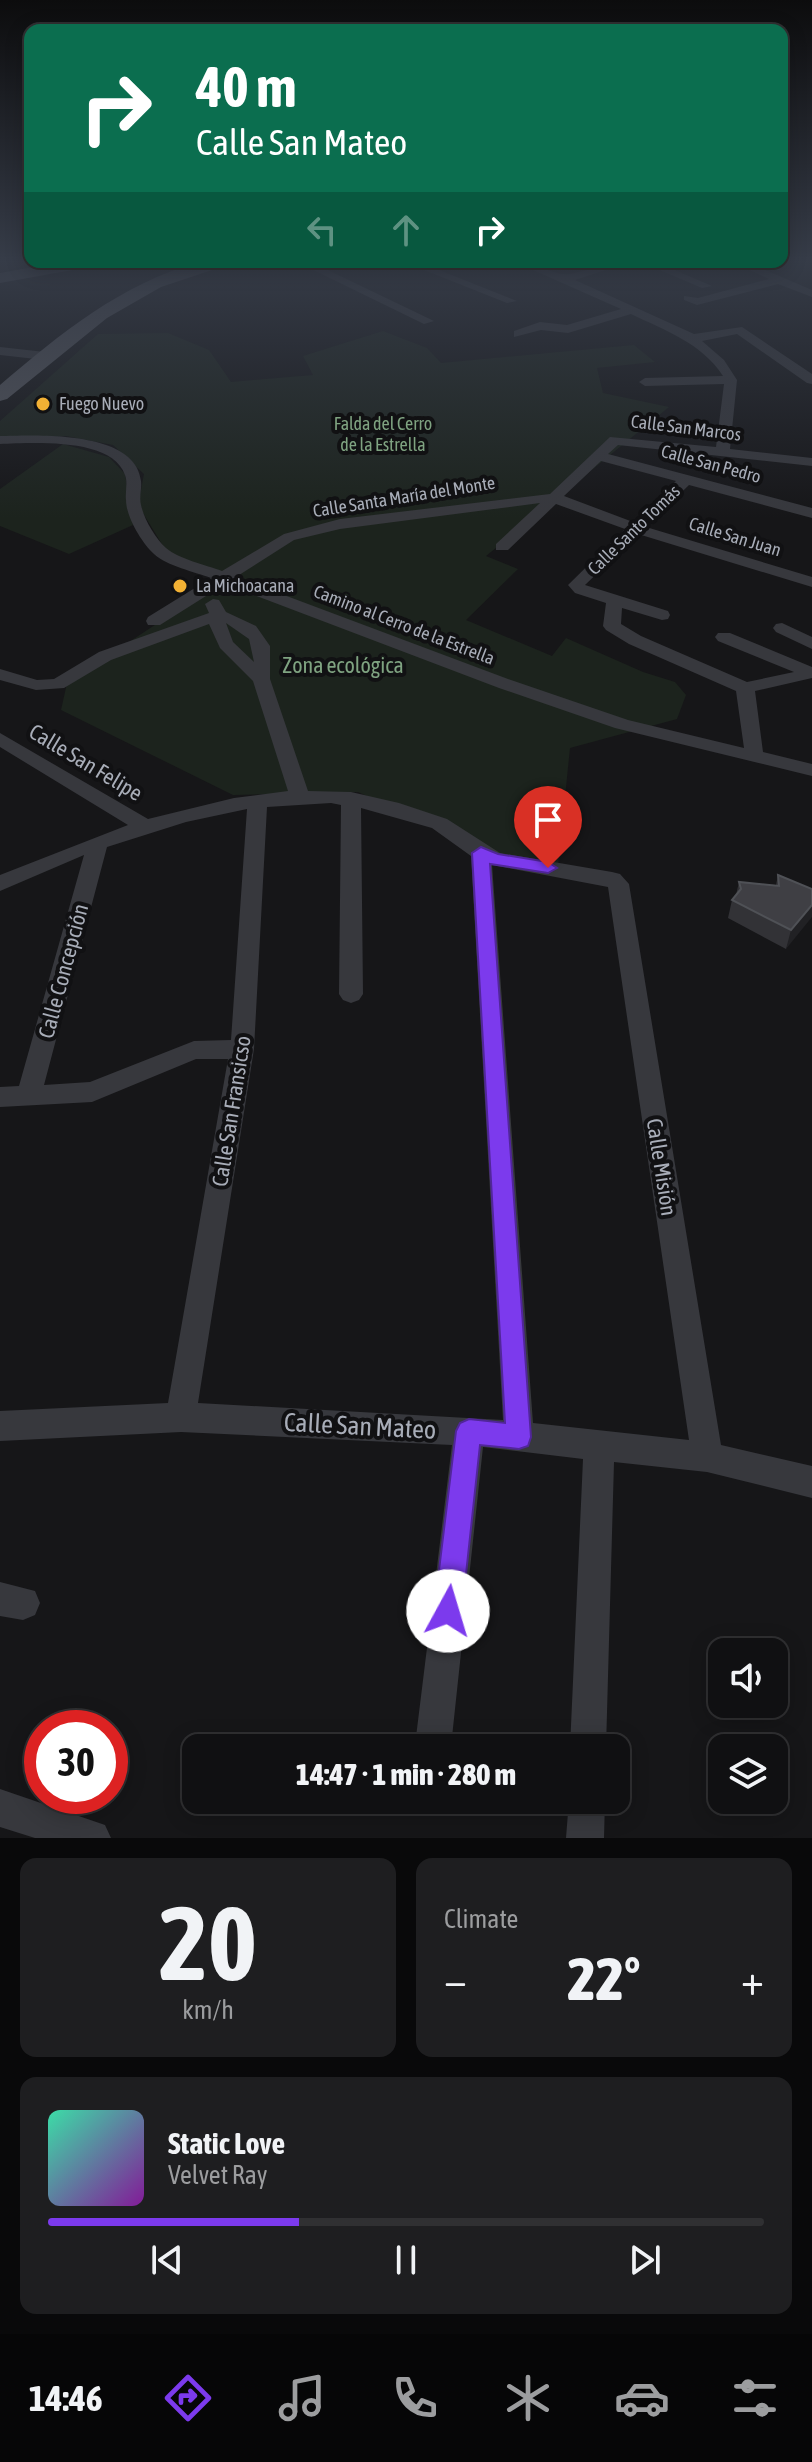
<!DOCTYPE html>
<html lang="en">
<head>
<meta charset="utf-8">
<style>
  :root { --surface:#101012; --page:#1e1e20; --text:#f1f3f6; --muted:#9c9d9f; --line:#303032; --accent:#7c3aed }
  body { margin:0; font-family:"Asap Condensed",sans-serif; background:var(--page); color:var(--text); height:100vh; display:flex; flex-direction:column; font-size:30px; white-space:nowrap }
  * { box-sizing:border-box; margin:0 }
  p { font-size:26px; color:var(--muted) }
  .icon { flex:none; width:44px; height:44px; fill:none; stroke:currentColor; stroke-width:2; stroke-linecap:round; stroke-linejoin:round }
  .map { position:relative; height:1838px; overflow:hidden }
  .sheet { display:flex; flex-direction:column; gap:20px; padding:20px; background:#09090a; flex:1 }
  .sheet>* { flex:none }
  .banner { position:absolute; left:24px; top:24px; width:764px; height:244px; border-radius:16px; box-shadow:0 4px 20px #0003,0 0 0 2px var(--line); background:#0b6e4f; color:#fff; overflow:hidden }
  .controls { position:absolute; left:708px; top:1638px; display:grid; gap:16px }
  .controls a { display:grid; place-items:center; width:80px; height:80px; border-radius:16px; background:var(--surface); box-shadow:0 4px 20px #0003,0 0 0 2px var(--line); font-size:40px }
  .speed { position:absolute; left:24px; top:1710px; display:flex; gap:16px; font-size:40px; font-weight:700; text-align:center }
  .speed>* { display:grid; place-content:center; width:104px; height:104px; border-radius:50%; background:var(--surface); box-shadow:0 4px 20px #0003,0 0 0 2px var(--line); line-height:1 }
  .speed .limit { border:12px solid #d22; background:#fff; color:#111 }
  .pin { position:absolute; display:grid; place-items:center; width:68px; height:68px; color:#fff; margin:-82px -34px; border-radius:50% 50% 50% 0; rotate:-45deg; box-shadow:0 0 8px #0007 }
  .pin .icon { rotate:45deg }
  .me { position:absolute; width:88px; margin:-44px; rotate:6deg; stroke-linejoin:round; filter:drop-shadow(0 0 6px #0008) }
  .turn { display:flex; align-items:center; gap:28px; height:168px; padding:0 40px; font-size:36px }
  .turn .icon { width:104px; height:104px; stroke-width:2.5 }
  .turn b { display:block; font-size:56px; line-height:68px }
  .lanes { display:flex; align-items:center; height:76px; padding:0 40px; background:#0003; justify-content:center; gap:40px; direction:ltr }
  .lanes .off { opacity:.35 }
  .big { font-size:60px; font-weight:800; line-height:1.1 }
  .sheet .widget { flex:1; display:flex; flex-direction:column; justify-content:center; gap:12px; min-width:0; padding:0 28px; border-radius:16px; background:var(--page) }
  .sheet .dial { align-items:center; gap:0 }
  .dial b { font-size:104px; line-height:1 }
  .song { display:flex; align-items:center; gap:24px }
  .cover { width:96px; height:96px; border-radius:12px; background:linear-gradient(135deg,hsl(160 70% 55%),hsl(290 70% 35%)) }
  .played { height:8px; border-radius:4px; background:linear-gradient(90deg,var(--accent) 35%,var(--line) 35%) }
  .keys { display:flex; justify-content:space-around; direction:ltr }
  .heat { display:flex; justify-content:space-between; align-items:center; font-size:44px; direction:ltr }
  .sheet .tiles { flex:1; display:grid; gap:20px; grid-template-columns:1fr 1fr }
  .widget:last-child { grid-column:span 2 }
  .trip { position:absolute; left:182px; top:1734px; width:448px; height:80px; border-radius:16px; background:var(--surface); box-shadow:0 4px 20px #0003,0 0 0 2px var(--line); font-weight:800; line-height:80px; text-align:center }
  .tabs { display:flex; height:128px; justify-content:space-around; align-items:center; background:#060607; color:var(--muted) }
  .tabs .icon { width:56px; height:56px }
  .tabs .active { color:var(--accent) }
  .tabs b { font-size:36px; color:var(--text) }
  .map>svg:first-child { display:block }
  .green { fill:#1c231d }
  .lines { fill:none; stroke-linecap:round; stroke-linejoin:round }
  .minor { fill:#37383d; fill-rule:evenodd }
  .primary { fill:#53555c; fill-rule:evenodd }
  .wall { fill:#323236 }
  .shaded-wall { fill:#212124 }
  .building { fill:#3f3f44; stroke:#4f5156; stroke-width:2 }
  .route { fill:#7c3aed; stroke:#51269a; stroke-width:2 }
  .poi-dot { fill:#f2b134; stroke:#111113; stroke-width:3 }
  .labels { text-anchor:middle; stroke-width:8; stroke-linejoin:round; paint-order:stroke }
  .far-poi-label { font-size:18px; fill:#a8adb8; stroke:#111113; text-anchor:start }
  .far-park-label { font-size:18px; fill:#7fa381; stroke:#111113 }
  .far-street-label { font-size:18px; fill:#a8adb8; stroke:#111113 }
  .park-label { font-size:22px; fill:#7fa381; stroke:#111113 }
  .street-label { font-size:22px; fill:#a8adb8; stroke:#111113 }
  .near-street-label { font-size:26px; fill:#a8adb8; stroke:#111113 }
</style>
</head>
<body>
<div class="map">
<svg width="812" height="1838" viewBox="0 0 812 1838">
  <rect width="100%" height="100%" fill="#161618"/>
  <path class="green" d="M383 331 427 348 441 363 634 345 655 362 597 368 603 393 669 407 486 556 518 569 466 620 552 656 566 638 643 672 675 682 686 695 677 719 570 748 558 866 499 856 358 792 233 795 61 710 67 683 226 578 168 554 138 505 144 474 113 445 66 436 0 441V421L98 334 168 333 209 350 231 382 313 375 303 356Z
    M63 444 109 457 125 474 133 525 69 554 0 526V489Z"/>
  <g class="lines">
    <path class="minor" d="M297 262H311L434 321 424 324Z
      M404 262H419L517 301 507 303Z
      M515 262C533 262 555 276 569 274 590 271 608 262 630 262L575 280 694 334 742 327 812 374V384L807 383 737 334 702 341 724 360 737 380 730 449 812 458V466L618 445 608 454 812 508V518L689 485 646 527 812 577V587L638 534 585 585 668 611 670 615 668 619 662 620 622 608 621 624 641 636 747 682 794 672 718 641 715 637 718 633H730L812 667V678L755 691 763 752 812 764V776L615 728 499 688 225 584 160 625H148L146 621 148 617 211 578C195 572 167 566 154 554 142 543 126 517 126 500 125 492 128 483 125 475 112 437 32 443 0 444V436C36 435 136 430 141 481 142 489 139 497 141 505 144 519 155 538 166 548 179 559 206 565 222 571L284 534 340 519 550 494 610 437 716 447 724 384 645 386 639 382 645 378 723 376C702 343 664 330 631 314L568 333 541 330 514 337V331L540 322 567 325 621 309ZM601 461 676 481 633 522 564 496ZM540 503 496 544V550H508L556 504 625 529 568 585 575 593 606 603 603 626 606 630 629 644 736 691 744 748 628 720 511 680 236 577 294 540 340 529Z
      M641 262H656L712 286 702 288Z
      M733 262H747L812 290V297L778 284 697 305 684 300V296L698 298 769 279Z
      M0 347 45 352 51 356 45 360 0 355Z
      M213 599 219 600 226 612 256 626 270 646V679L308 791 351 792 399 803 447 819 500 853 612 872 620 874 629 884 721 1445 812 1466V1498L707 1472 614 1462 606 1748H570L583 1459 483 1447 452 1737 447 1748H421L416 1737 452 1445 181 1432 0 1441V1411L168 1403 228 1059H196L92 1102 0 1107V1087L19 1086 84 855 0 891V875L128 825 0 747V733L148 819 234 798 288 791 253 681 220 648 209 624 111 660 64 688 36 690 0 680V669L37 680 54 679 99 652 209 613 205 604ZM226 623 249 639 254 662 233 642ZM331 803 341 805 339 994 343 1000 351 1003 359 1000 363 994 361 808 432 828 471 856 503 1420 198 1403 254 1049 267 807ZM247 809 231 1040 194 1041 90 1082 44 1085 107 847 186 822ZM492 865 608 887 689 1440 533 1423Z
      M782 623 812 637V649L776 632 773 628 776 624Z
      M0 1582 35 1591 40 1603 35 1615 23 1620 0 1616Z
      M0 1789 105 1825 111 1838H35L0 1827Z
      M569 1800H605L604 1838H566Z"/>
    <path class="primary" d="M61 262H97L89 267 0 283V273Z
      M199 262H226L224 266 161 287 107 318 7 399 0 401V385C61 333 121 284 199 262Z"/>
  </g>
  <path class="wall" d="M778 875 812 889 786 949 728 918 732 900 736 895 739 882 776 885Z"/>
  <path class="shaded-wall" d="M0 261H26L27 265 0 272Z
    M812 905V917L786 949 791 930Z"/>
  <path class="building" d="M778 875 812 889V905L791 930 732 900 741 889 739 882 779 886Z"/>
  <linearGradient id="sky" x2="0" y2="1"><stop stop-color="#0c0c0d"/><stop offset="0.5" stop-color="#363c48"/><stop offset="1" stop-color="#363c48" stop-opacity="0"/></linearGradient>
  <rect width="812" height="518" fill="url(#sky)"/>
  <path class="route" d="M481 847 498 854 548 862 557 868 548 873 490 864 531 1437 528 1446 519 1449 480 1445 462 1611 458 1621 448 1625 439 1621 434 1611 456 1431 460 1423 469 1419 505 1423 472 853Z"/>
  <g class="poi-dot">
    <circle cx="43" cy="404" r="8"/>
    <circle cx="180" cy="586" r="8"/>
  </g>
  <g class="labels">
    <g class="far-poi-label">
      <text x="59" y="410">Fuego Nuevo</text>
      <text x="196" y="592">La Michoacana</text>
    </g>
    <g class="far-park-label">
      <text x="383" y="430">Falda del Cerro<tspan x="383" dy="21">de la Estrella</tspan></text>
    </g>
    <g class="far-street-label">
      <text transform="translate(686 428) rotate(7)" y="6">Calle San Marcos</text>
      <text transform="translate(711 464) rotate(15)" y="6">Calle San Pedro</text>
      <text transform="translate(404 497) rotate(-9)" y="6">Calle Santa María del Monte</text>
      <text transform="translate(634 530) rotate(-44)" y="6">Calle Santo Tomás</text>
      <text transform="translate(735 537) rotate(17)" y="6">Calle San Juan</text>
      <text transform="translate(404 625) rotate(21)" y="6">Camino al Cerro de la Estrella</text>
    </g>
    <g class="park-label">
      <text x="343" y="673">Zona ecológica</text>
    </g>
    <g class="street-label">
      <text transform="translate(86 762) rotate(31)" y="8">Calle San Felipe</text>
      <text transform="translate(63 971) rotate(-75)" y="8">Calle Concepción</text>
      <text transform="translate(231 1111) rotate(-81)" y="8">Calle San Fransicso</text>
      <text transform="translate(662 1167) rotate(81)" y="8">Calle Misión</text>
    </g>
    <g class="near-street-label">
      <text transform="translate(360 1426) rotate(3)" y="9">Calle San Mateo</text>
    </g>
  </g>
</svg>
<div class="controls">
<a><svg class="icon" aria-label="sound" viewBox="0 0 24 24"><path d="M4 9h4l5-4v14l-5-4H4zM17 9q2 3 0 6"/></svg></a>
<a><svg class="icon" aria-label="layers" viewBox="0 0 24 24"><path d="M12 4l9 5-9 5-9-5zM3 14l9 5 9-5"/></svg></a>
</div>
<div class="speed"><div class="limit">30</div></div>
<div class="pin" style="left:548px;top:868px;background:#d93025"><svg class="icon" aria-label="arrive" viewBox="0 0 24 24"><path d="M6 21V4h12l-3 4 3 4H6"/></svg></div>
<svg class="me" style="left:448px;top:1611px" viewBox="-20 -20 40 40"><circle r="19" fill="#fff"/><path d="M0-13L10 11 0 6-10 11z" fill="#7c3aed"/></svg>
<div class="trip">14:47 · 1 min · 280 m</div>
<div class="banner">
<div class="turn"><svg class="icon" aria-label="right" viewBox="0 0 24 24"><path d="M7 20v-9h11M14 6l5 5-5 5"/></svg><div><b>40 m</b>Calle San Mateo</div></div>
<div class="lanes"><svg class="icon off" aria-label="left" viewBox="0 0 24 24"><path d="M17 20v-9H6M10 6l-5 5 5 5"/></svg><svg class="icon off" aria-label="ahead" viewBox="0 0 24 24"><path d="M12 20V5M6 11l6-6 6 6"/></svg><svg class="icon" aria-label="right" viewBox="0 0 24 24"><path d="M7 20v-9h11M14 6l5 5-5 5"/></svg></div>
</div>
</div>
<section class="sheet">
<div class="tiles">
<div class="widget dial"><b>20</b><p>km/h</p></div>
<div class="widget"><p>Climate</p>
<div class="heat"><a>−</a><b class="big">22°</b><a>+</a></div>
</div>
<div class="widget">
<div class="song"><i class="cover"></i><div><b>Static Love</b><p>Velvet Ray</p></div></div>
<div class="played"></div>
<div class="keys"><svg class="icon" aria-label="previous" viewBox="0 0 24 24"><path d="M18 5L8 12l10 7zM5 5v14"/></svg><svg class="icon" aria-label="pause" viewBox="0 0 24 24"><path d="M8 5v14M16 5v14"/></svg><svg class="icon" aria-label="next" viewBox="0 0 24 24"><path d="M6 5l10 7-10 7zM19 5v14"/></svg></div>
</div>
</div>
</section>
<nav class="tabs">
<b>14:46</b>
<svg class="icon active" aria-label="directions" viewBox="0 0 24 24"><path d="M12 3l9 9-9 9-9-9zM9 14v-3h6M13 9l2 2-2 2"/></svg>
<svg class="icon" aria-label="music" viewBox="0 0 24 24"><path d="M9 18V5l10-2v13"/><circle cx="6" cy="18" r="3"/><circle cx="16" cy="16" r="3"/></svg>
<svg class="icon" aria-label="phone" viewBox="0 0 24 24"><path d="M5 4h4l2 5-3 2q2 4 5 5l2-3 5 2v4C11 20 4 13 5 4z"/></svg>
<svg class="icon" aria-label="climate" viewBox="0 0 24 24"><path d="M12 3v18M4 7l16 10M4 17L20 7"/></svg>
<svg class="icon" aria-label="car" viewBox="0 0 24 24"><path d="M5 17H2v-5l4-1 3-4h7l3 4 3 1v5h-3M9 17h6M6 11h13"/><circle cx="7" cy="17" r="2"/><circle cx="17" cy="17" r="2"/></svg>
<svg class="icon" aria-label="filters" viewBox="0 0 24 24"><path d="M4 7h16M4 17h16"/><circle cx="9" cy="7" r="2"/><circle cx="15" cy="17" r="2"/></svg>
</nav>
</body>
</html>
